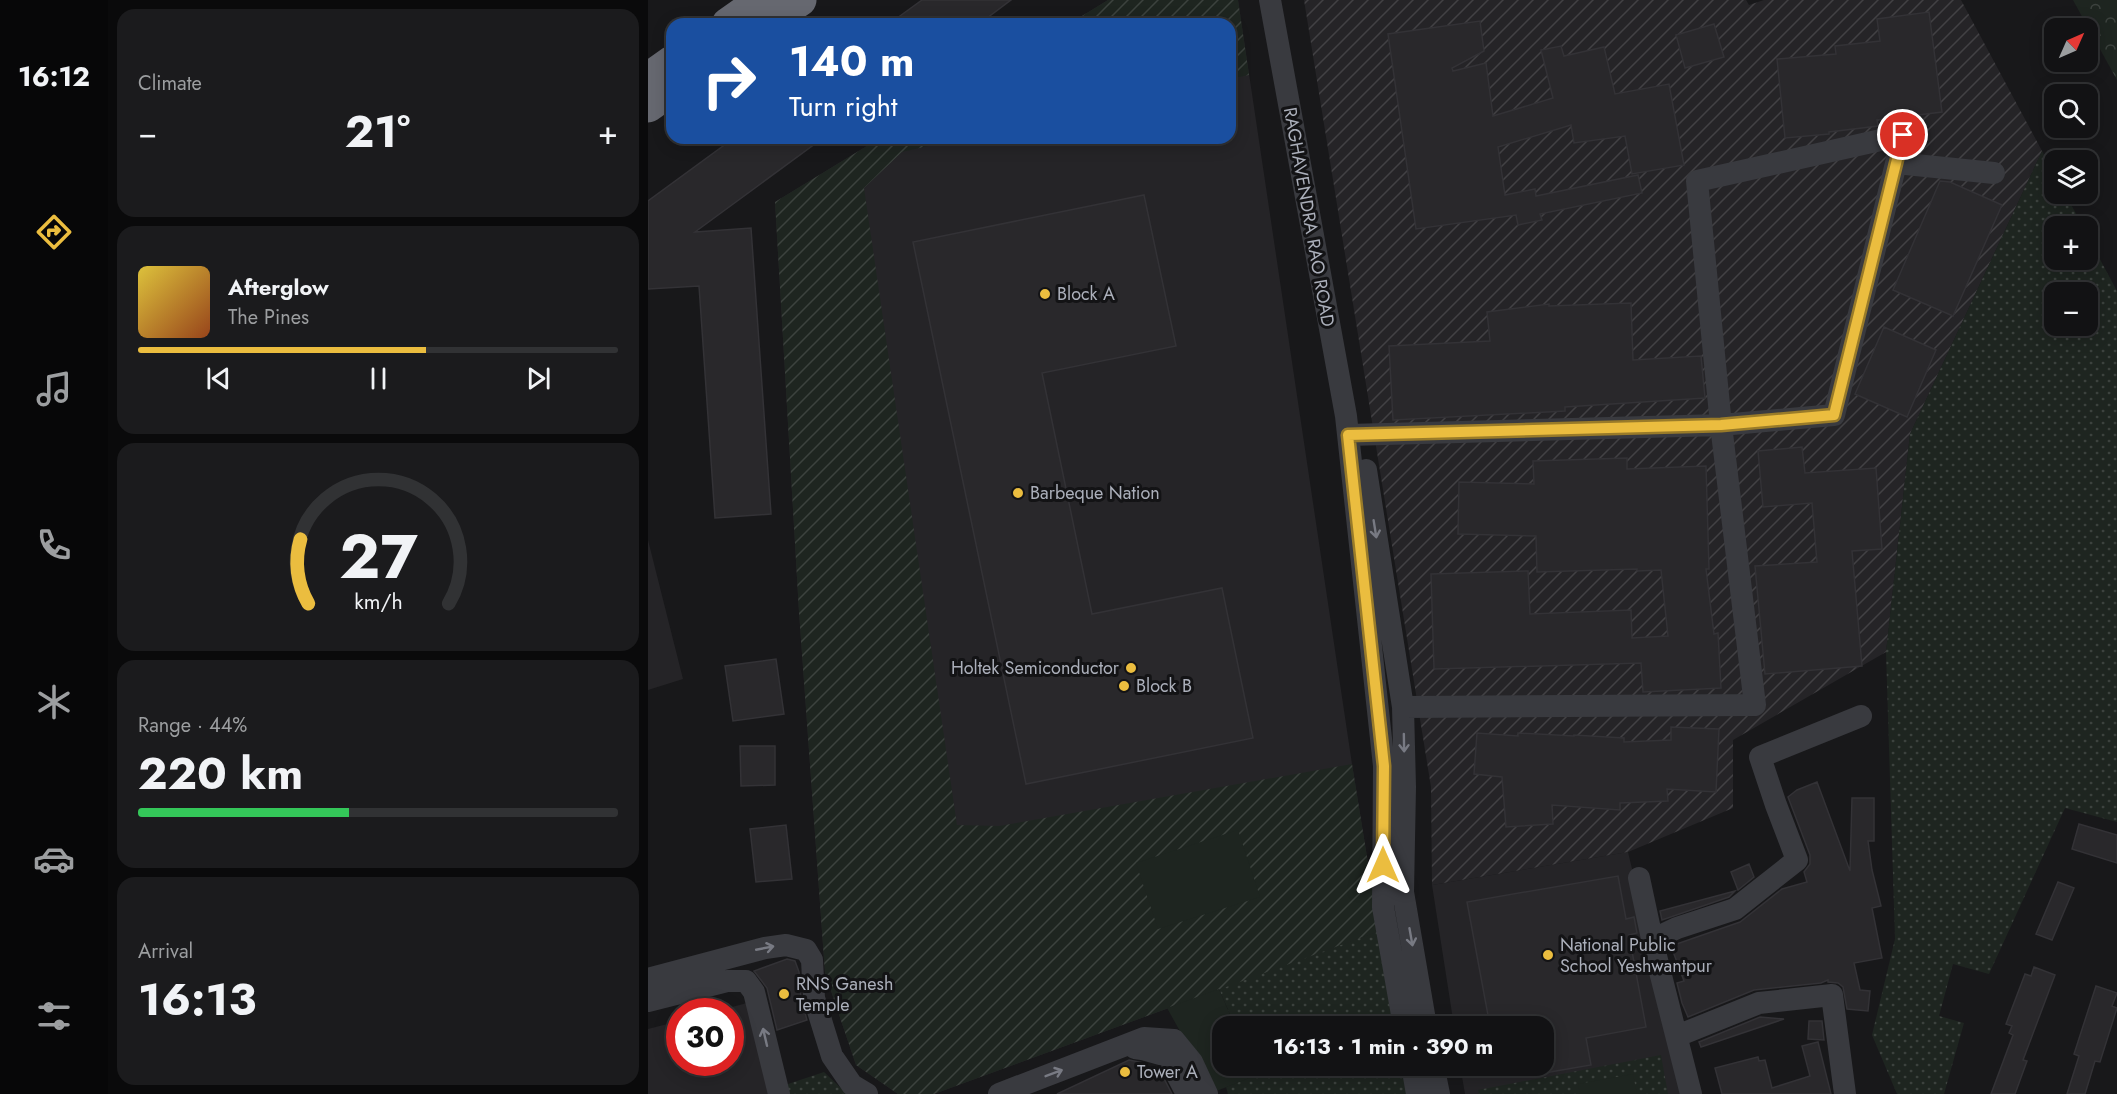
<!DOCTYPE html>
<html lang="en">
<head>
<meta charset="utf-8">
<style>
  :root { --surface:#121214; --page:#1b1b1d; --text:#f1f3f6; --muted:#9c9ea0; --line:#313234; --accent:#ebbd3f }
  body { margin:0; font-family:Jost,sans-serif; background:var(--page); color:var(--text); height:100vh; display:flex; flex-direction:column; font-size:22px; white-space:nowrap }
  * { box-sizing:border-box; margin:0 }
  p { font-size:20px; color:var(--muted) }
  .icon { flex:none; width:33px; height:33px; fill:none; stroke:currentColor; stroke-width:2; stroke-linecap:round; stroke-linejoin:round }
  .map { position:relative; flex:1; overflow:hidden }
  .sheet { display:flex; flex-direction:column; gap:9px; padding:9px; background:#0a0a0b; width:540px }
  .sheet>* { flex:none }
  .guide { position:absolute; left:18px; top:18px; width:570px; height:126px; border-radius:18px; box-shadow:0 3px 15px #0003,0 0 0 2px var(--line); background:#1a4fa0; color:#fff; overflow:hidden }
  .needle { width:39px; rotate:45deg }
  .buttons { position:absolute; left:1396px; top:18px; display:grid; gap:12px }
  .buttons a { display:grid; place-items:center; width:54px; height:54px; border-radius:12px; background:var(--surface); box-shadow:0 3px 15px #0003,0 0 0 2px var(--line); font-size:30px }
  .speed { position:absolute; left:18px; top:998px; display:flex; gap:12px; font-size:30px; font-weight:700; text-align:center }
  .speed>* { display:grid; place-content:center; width:78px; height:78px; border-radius:50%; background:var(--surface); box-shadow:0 3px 15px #0003,0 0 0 2px var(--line); line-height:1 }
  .speed .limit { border:9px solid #d22; background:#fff; color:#111 }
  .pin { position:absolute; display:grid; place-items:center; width:51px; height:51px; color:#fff; margin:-26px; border:3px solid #fff; border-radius:50%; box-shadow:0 2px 6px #0007 }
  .me { position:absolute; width:66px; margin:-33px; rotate:0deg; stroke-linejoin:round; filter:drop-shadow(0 0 4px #0008) }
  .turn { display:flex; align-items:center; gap:21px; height:126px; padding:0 24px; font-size:27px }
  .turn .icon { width:78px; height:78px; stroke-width:2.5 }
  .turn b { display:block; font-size:42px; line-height:51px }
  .big { font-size:45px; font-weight:700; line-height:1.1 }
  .sheet .card { flex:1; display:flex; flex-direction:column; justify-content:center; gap:9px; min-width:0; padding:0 21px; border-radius:18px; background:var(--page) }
  .sheet .dial { align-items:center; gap:0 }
  .dial svg { height:156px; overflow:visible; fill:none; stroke:var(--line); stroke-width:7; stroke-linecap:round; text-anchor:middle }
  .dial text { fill:var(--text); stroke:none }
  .song { display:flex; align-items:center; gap:18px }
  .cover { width:72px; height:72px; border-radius:9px; background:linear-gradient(135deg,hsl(50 70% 55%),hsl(20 70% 35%)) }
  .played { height:6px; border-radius:3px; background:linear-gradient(90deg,var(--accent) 60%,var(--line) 60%) }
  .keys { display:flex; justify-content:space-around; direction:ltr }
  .heat { display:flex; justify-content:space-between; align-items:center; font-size:33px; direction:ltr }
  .charge { height:9px; border-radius:4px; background:linear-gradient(90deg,#34c759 44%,var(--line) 0) }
  .trip { position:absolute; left:564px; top:1016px; width:342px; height:60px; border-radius:18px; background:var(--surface); box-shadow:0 3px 15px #0003,0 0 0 2px var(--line); font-weight:700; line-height:60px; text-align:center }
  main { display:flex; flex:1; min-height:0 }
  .dock { display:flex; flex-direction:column; width:108px; justify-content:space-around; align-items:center; background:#070708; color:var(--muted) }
  .dock .icon { width:42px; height:42px }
  .dock .current { color:var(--accent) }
  .dock b { font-size:27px; color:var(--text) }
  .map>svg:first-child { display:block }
  .built { fill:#252427 }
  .industrial { fill:url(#industrial-furrows) }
  .grass { fill:url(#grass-dots); fill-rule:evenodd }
  .forest { fill:url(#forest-crowns) }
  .garden { fill:url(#garden-furrows) }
  .pitch { fill:#1e2520 }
  .building { fill:#29282b; stroke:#333236; stroke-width:1.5 }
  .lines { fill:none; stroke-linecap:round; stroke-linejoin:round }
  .minor { stroke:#393a3f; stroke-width:22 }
  .highway { stroke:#666870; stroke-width:33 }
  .oneway { stroke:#787a83 }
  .route-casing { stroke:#997b29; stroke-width:15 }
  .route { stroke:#ebbd3f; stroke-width:10 }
  .poi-dot { fill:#ebbd3f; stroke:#131315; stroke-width:2 }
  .labels { text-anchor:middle; stroke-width:6; stroke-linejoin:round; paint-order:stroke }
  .street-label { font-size:18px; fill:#abafba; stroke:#131315 }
  .poi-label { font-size:18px; fill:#abafba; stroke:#131315; text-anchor:start }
</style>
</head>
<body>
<main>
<nav class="dock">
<b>16:12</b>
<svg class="icon current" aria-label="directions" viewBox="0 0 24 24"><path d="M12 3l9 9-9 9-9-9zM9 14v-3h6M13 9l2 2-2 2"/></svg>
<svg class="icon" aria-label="music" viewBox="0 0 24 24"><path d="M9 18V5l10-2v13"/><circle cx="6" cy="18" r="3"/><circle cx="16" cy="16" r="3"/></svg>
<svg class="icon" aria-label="phone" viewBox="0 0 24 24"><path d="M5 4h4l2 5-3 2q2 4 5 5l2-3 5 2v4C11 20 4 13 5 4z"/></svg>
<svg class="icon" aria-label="climate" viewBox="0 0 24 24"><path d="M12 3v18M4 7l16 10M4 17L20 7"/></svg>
<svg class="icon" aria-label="car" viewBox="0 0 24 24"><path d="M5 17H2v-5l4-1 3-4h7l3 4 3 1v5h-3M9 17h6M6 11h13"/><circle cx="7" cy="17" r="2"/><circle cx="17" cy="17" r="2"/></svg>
<svg class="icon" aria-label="filters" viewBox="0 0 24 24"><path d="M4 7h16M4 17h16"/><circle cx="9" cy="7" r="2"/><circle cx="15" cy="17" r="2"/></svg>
</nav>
<section class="sheet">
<div class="card"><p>Climate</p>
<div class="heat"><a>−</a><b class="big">21°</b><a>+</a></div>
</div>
<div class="card">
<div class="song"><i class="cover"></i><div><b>Afterglow</b><p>The Pines</p></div></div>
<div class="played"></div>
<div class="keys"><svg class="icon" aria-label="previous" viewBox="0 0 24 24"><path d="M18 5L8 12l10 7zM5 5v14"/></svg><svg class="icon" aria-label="pause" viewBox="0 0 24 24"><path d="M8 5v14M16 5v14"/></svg><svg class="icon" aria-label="next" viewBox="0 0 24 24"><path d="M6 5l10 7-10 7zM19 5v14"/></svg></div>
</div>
<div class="card dial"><svg viewBox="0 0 100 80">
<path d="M14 69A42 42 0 1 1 86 69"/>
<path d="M14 69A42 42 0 0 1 10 36" stroke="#ebbd3f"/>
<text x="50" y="56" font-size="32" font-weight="700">27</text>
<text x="50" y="72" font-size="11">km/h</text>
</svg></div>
<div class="card"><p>Range · 44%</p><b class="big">220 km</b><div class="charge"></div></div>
<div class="card"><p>Arrival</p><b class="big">16:13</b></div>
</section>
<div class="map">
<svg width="1469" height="1094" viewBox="0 0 1469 1094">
  <defs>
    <pattern id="industrial-furrows" width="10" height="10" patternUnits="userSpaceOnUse" patternTransform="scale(1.5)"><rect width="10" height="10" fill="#252427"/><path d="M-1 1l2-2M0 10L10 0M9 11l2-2" fill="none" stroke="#424144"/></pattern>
    <pattern id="grass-dots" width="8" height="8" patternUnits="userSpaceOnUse" patternTransform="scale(1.5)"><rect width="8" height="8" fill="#1e2520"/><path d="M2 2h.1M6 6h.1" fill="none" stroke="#3c423e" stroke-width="1.8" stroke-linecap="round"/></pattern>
    <pattern id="forest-crowns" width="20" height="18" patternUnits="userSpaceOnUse" patternTransform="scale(1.5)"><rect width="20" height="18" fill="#1e2520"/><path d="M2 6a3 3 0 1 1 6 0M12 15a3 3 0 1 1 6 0" fill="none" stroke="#3c423e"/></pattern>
    <pattern id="garden-furrows" width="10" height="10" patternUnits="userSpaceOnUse" patternTransform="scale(1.5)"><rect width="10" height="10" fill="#1e2520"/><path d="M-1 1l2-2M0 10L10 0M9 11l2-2" fill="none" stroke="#3c423e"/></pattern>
  </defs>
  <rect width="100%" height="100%" fill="#18181a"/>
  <path class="built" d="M460 0H590L704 764 731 931 286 1094H250L208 1065 177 973 151 612 127 202 232 138H582V24H421Z
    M0 540 35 679 0 690Z
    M980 852 1038 1094H817L812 1065H896V1026H806L784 885Z
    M99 1003 126 1094H0V1029L31 1021 32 1062H82V1011H69Z"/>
  <path class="industrial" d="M656 0H1098L1101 5 1116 0H1313L1394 151 1262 434 1238 652 1085 740V808L980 852 784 885 783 787Z"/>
  <path class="grass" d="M1394 151 1407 175V194H1417L1435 226H1407V260H1440V237L1469 291V822L1417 808 1341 974 1305 964 1291 1016 1316 1023 1296 1094H1249L1224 1035 1247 939 1238 652 1262 434ZM1440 292V326H1407V292Z
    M731 931 749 1026H587L571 989Z
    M1013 1055 1020 1094H831L830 1090Z
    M604 1065H756L761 1094H580L578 1087 608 1075Z
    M176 1072 199 1094H137L134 1086Z"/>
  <path class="forest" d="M1425 0H1469V80Z"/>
  <path class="garden" d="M460 0H590L601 75 582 79V24H421Z
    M232 138H316L254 152 216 188 309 825 351 826 704 764 731 931 286 1094H250L208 1065 177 973 151 612 127 202Z"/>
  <path class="pitch" d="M590 830 612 897 510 929 488 863Z
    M571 989 587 1026H574V1065H604L609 1075 566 1092 519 1008Z
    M985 1074 989 1094H932L930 1084Z"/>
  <path class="building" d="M274 0H363L331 24H241Z
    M1281 12 1294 112 1229 120 1230 126 1181 132V134L1137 138 1129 59 1188 54 1187 46 1232 41 1229 19Z
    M832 21 836 51 804 68 805 71 838 63 845 116 905 98 893 50 913 46 916 56 956 47 967 94 1021 84 1036 165 984 174 977 136 926 143 923 125 850 147 857 195 887 189 888 196 990 175 994 193 892 214 894 220 870 225 868 215 768 229 740 34Z
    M1066 24 1076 57 1037 68 1028 35Z
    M86 138H175L47 232 103 228 123 514 67 518 51 286 0 289V201Z
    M1292 181 1302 182 1354 205 1305 316 1245 290Z
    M496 195 528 346 394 373 444 614 574 588 605 738 378 784 265 242Z
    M983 303 985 360 1053 356 1057 398 917 407V411L745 420 741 346 842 341 839 312 901 304V306Z
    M1236 327 1288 350 1259 417 1207 394Z
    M1154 447 1157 473 1228 468 1234 549 1204 551 1214 666 1117 674 1107 566 1169 562 1164 503 1115 507 1110 451Z
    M979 458V469L1058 466 1061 569H1058L1066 634 1070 633 1073 688 995 692 993 663 786 669 783 574 880 571 882 614 983 610 984 638 1020 636 1013 570 989 571V569L889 572 888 536 810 534 811 482 886 484 885 461Z
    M128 659 136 714 85 721 77 666Z
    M1023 727 1071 729 1068 792 1019 789 1020 801 972 803V810L904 805 905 824 858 827 854 777 826 774 829 733 870 736V733L926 736V735L976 738V742L1023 740Z
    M92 746H127V785L93 786Z
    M1169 782 1202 871 1204 798H1226V841H1220L1224 870 1233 906 1224 908 1234 958 1206 963 1212 990 1222 991 1220 1011 1199 1009 1195 987 1190 983 1180 982V980L1173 983 1106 990 1040 1017 1034 1003 1029 983 1036 981 1023 946 1092 922 1134 889 1159 882 1156 872 1162 864V855L1140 797 1149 790Z
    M1431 824 1469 835V863L1424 849Z
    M138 825 144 879 108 882 102 829Z
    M1101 864 1106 877 1090 890 1083 872Z
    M970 876 978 919 986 917 989 933 981 935 998 1027 938 1038 943 1065 896 1073V1026H842L819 902Z
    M1410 882 1426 888 1404 940 1388 934Z
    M1087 891 1081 897 1014 920 1012 911Z
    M139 959 147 961 151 972 153 999 159 1020 129 1030 119 988 106 971Z
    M1386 967 1407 975 1375 1060 1379 1061 1367 1094H1343L1365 1035 1361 1033 1364 1026 1358 1024 1377 974 1383 976Z
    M1448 986 1469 993 1464 1006 1469 1008 1452 1062 1447 1061 1437 1094H1419L1431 1056 1426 1054Z
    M1112 1017 1136 1019 1053 1047 1051 1042Z
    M1161 1021H1174L1176 1040 1160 1039Z
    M1170 1042 1183 1094H1074L1067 1068 1110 1057 1111 1061 1117 1060 1124 1088 1162 1076 1154 1046Z
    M481 1060 495 1063 501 1076 512 1071 524 1094H409Z"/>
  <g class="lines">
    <path class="minor" d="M622 0 698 416 736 766 735 907 756 1026
      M1255 135 1186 415 1073 425 1049 181Z
      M1248 163 1346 173
      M700 435 1073 425 1107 705 755 707
      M718 470 755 707 757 787 755 892 778 1026
      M991 878 1006 948 1043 1094
      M1004 940 1029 928 1087 909 1149 860 1128 805 1112 757 1213 716
      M0 979 117 948 138 945 158 950 164 960 166 998 184 1056 204 1085 219 1094
      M0 1001 79 981H98L106 992 131 1094
      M1029 1036 1111 1003 1184 995 1197 1094
      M487 1048 494 1049 519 1056 539 1094
      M764 1065 769 1094
      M785 1065 791 1094
      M351 1094 496 1038 526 1040 544 1062 559 1094"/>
    <path class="highway" d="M80 24 114 0
      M117 24 152 0
      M0 79 24 62
      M0 106 24 89"/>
  </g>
  <defs><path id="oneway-shaft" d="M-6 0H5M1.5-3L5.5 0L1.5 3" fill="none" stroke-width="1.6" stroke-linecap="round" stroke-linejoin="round" transform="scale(1.5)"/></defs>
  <g class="oneway">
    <use href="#oneway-shaft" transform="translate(727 529) rotate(81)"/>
    <use href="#oneway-shaft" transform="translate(756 743) rotate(89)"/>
    <use href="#oneway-shaft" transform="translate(763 937) rotate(80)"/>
    <use href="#oneway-shaft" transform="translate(117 948) rotate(-11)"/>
    <use href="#oneway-shaft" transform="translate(117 1037) rotate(-103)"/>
    <use href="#oneway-shaft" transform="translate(406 1073) rotate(-21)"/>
  </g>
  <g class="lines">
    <defs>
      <path id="route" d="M735 865 736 766 700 435 1073 425 1186 415 1255 135"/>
    </defs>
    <use href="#route" class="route-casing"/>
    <use href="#route" class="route"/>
  </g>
  <g class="poi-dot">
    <circle cx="397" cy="294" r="6"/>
    <circle cx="370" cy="493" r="6"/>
    <circle cx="483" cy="668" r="6"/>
    <circle cx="476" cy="686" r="6"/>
    <circle cx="900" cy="955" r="6"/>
    <circle cx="136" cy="994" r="6"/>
    <circle cx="477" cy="1072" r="6"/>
  </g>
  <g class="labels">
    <g class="street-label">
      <text transform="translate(661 217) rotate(80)" y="6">RAGHAVENDRA RAO ROAD</text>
    </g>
    <g class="poi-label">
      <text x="409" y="300">Block A</text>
      <text x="382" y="499">Barbeque Nation</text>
      <text x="471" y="674" text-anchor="end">Holtek Semiconductor</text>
      <text x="488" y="692">Block B</text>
      <text x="912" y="951">National Public<tspan x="912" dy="21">School Yeshwantpur</tspan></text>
      <text x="148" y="990">RNS Ganesh<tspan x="148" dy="21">Temple</tspan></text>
      <text x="489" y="1078">Tower A</text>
    </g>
  </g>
</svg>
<div class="buttons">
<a><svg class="needle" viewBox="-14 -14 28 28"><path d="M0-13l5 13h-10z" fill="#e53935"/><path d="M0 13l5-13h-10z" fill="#9c9ea0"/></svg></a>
<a><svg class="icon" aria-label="search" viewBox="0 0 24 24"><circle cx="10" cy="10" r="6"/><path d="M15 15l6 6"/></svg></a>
<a><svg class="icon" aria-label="layers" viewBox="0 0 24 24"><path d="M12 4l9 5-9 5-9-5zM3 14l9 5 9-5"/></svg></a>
<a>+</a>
<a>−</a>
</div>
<div class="speed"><div class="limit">30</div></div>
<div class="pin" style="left:1255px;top:135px;background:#d93025"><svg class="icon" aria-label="arrive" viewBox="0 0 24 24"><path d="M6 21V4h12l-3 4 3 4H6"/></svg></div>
<svg class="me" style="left:735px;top:865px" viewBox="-20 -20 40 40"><path d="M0-17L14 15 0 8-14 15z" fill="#ebbd3f" stroke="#fff" stroke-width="4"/></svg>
<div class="trip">16:13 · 1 min · 390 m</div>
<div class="guide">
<div class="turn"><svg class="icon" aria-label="right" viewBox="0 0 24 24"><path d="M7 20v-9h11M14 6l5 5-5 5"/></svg><div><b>140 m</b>Turn right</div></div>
</div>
</div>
</main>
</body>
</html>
